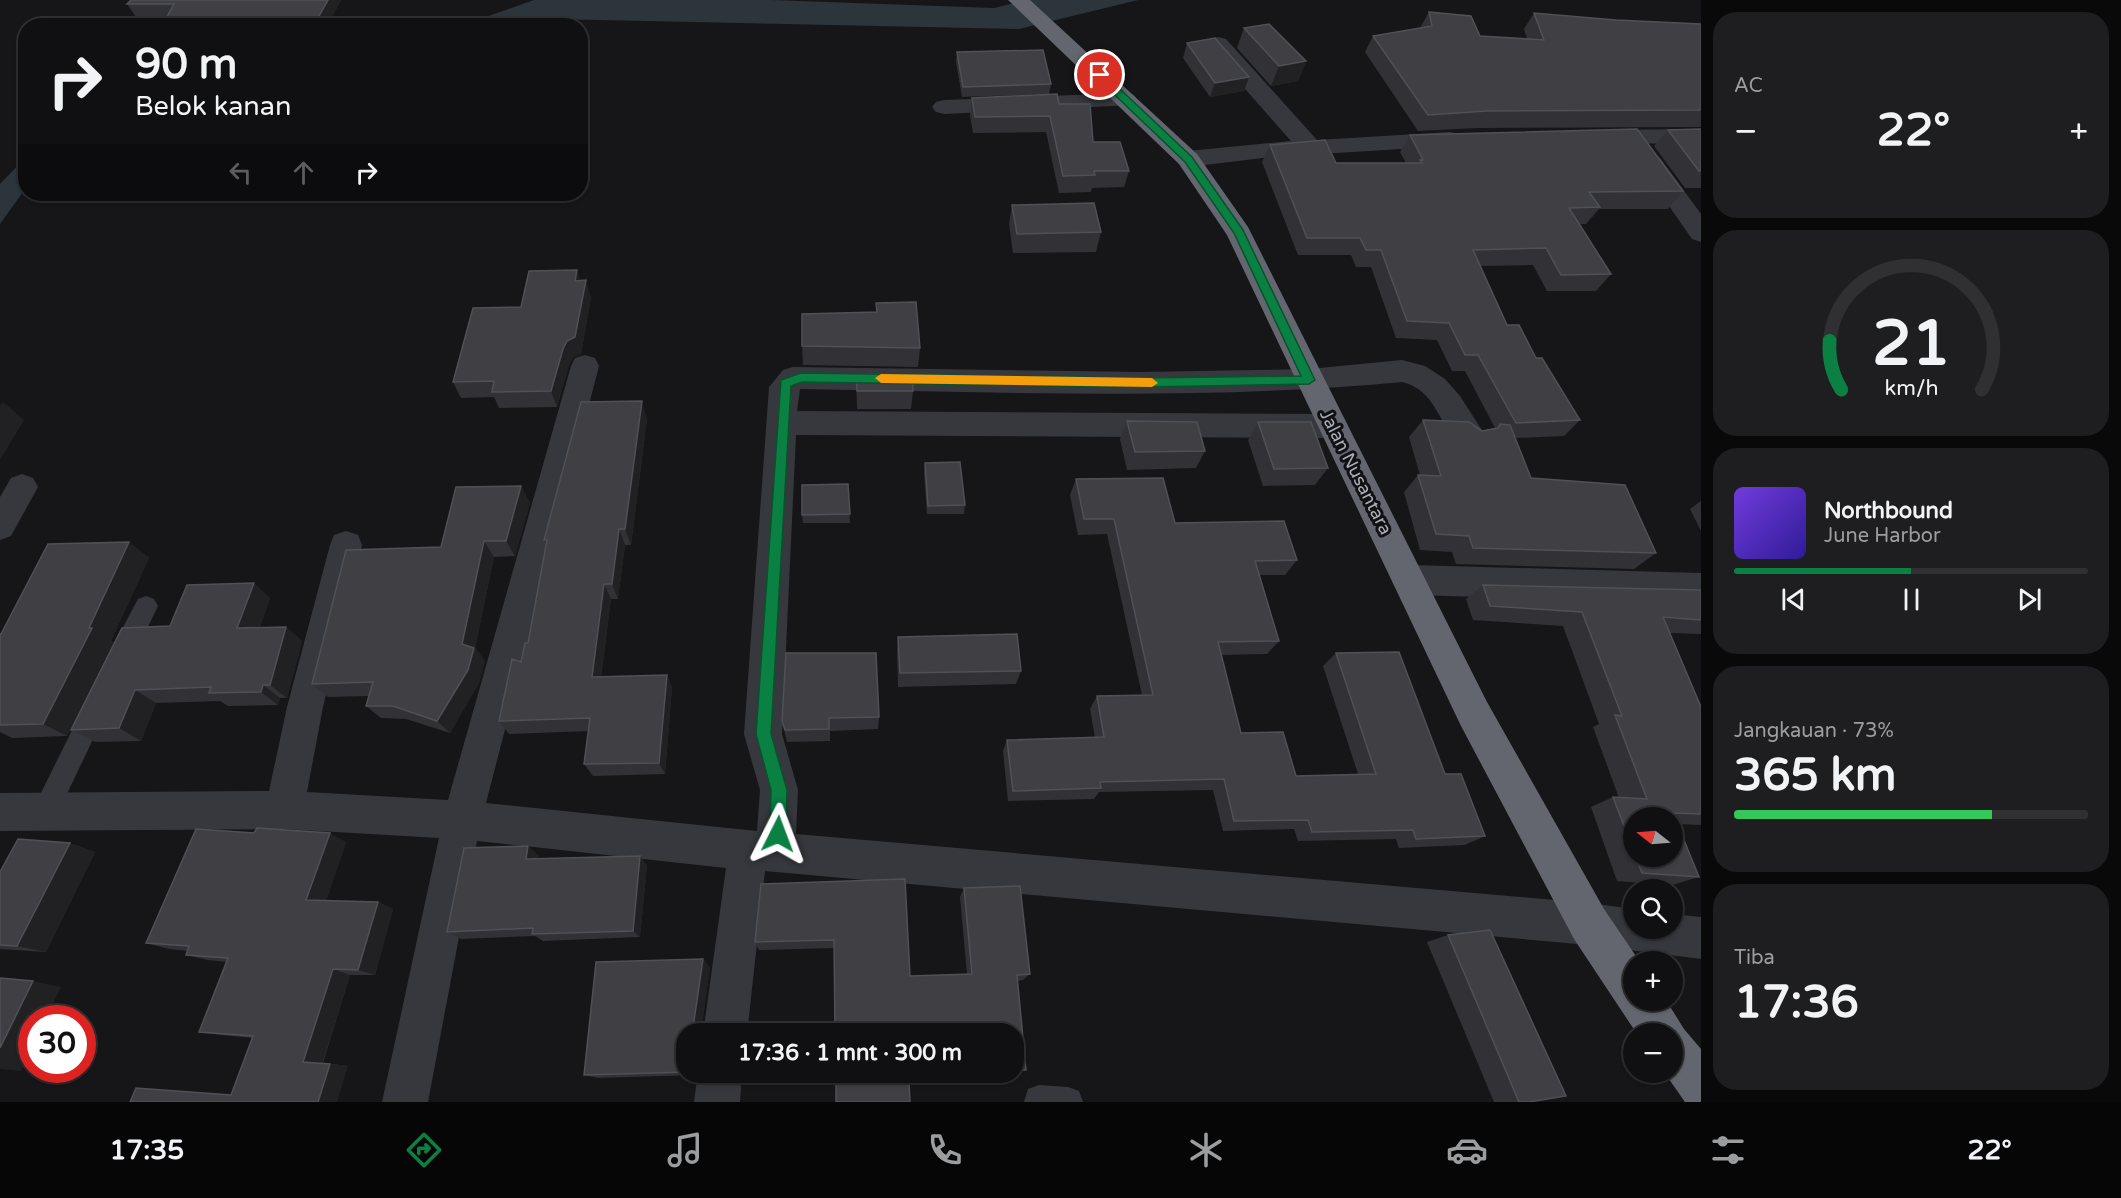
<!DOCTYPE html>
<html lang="id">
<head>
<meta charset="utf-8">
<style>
  :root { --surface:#101012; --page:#1e1e20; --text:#f1f3f6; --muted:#9c9d9f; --line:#303032; --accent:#0b8043 }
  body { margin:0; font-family:"Varela Round",sans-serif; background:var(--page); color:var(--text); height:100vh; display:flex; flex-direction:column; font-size:22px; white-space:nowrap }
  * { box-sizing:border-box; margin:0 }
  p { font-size:20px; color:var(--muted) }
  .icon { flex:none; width:33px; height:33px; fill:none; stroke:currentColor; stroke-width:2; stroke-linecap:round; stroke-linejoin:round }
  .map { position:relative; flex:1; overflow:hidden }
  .side { display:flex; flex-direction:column; gap:12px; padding:12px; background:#09090a; width:420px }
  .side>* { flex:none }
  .guide { position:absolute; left:18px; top:18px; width:570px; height:183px; border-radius:24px; box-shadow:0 2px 4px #0004,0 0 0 2px var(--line); background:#101012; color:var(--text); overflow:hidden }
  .needle { width:39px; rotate:287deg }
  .tools { position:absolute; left:1623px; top:807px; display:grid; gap:12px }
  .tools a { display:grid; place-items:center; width:60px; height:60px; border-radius:50%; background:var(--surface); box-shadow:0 2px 4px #0004,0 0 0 2px var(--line); font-size:30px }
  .speed { position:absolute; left:18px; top:1005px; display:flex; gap:12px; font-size:30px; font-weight:700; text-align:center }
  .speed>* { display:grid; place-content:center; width:78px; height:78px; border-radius:50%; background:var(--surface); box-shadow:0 2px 4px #0004,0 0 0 2px var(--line); line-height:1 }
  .speed .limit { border:9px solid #d22; background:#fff; color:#111 }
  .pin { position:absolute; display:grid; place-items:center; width:51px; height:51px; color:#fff; margin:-26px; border:3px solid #fff; border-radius:50%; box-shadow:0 2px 6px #0007 }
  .me { position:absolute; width:66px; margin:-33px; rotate:3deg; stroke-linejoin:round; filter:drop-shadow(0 0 4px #0008) }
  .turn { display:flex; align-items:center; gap:21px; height:126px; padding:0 18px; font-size:27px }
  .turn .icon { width:78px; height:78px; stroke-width:2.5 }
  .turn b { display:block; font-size:42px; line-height:51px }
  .lanes { display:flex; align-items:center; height:57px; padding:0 18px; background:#0003; justify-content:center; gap:30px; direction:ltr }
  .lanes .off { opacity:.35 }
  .big { font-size:45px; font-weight:700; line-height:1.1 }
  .side .card { flex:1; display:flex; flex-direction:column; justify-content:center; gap:9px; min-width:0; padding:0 21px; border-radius:24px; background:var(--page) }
  .side .dial { align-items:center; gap:0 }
  .dial svg { height:156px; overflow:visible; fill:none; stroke:var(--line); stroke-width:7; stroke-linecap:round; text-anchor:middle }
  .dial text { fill:var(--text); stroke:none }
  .song { display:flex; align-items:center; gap:18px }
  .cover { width:72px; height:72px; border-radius:9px; background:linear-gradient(135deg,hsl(260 70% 55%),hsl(250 70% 35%)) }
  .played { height:6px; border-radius:3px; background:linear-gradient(90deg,var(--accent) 50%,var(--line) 50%) }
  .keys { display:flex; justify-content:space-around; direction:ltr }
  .heat { display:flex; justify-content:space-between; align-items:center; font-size:33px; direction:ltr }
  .charge { height:9px; border-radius:4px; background:linear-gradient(90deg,#34c759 73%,var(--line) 0) }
  .trip { position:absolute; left:676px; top:1023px; width:348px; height:60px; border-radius:24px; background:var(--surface); box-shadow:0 2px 4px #0004,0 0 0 2px var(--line); font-weight:700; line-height:60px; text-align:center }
  .tabs { display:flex; height:96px; justify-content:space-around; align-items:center; background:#060607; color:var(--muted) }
  .tabs .icon { width:42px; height:42px }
  .tabs .selected { color:var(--accent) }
  .tabs b { font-size:27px; color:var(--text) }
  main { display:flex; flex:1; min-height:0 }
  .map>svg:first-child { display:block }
  .water { fill:#2c353c }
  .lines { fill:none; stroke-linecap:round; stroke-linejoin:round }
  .lane { fill:#37383d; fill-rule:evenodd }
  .street { fill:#37383d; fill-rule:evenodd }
  .highway { fill:#63666e; fill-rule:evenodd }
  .wall { fill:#323236; fill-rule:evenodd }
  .shaded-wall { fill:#212124 }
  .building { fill:#3f3f44; stroke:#4f5156; stroke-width:1.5 }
  .route { fill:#0b8043; stroke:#07532c; stroke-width:1.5 }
  .slow { fill:#f59e0b }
  .labels { text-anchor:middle; stroke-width:6; stroke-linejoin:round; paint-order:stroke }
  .street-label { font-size:18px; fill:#a8adb8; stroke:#111113 }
</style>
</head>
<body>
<main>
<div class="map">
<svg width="1701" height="1102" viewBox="0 0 1701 1102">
  <rect width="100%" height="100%" fill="#161618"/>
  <path class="water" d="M534 0H771L994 8 1027 0H1138L1019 29 552 19 529 25 460 26Z
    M25 158V189L0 224V184Z"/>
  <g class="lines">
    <path class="lane" d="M146 596 154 599 158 606 131 662 122 665 113 662 110 654 113 646 138 599Z
      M96 696 105 700 108 708 54 821 45 825 36 821 32 812 36 803 87 700Z
      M1039 1085 1068 1087 1079 1091 1083 1102H1024L1028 1089Z"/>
    <path class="street" d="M1218 37 1226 39 1317 140 1450 132 1458 134 1462 139 1458 144 1450 146 1271 157 1188 167 1179 164 1176 159 1179 154 1188 151 1291 141 1210 49 1207 44 1210 39Z
      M1126 93 1134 95 1137 100 1134 105 944 114 936 112 932 107 936 102 944 100Z
      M1701 129V143L1597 144 1589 142 1585 137 1589 132 1597 130Z
      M1651 155 1660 158 1701 214V242L1692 239 1639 163 1642 158Z
      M585 355 595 358 599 366 486 803 757 831 760 790 744 734 769 387 783 370 793 367 1141 372 1309 369 1402 360 1425 366 1445 379 1460 396 1485 435 1481 443C1473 446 1465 448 1459 443 1438 424 1436 390 1402 382 1202 401 1001 392 800 389L797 411 1333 414 1344 418 1348 426 1344 434 1333 438 796 435 782 734 798 790 796 834 1589 903 1634 909V928H1672V914L1701 917V959L1589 945 765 871 747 1034H703L726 868 477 841 428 1102H382L439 838 284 829 0 831V793L269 791 287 707 330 545 334 535 346 531 358 535 362 545 323 707 307 792 448 800 571 366 575 358Z
      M22 474 33 478 38 487 11 536 0 540V497L11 478Z
      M1411 565 1701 573V603L1411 595 1399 590 1394 580 1399 570Z
      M698 1072H742L740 1102H694Z"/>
    <path class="highway" d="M1008 0H1030L1197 154 1248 227 1487 702 1604 909 1640 962H1634V1000H1666L1684 1029 1701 1049V1102H1685L1664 1072H1672V1034H1637L1574 939 1461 726 1227 235 1179 164Z"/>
  </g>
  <path class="wall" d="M341 0 327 26H162L167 17H136L127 4Z
    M1429 12 1480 36 1527 39 1524 29 1534 13 1616 20 1701 24V127L1477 128 1418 131 1365 52 1373 36 1420 28Z
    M1244 28 1306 61 1298 81 1271 86 1237 48Z
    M1187 43 1249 77 1244 91 1210 97 1183 58Z
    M957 52 1051 84 1049 94 962 97 956 62Z
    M972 98 1059 104 1093 142 1129 171 1124 187 1092 188 1091 192 1059 193 1046 132 973 133 970 115Z
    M1701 129V188H1685L1654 146 1668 130Z
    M1410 135 1683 191 1668 209H1599L1586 224H1580L1611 274 1596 291H1547L1533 265 1480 266 1507 325 1536 358 1580 420 1564 436 1515 438 1531 478 1656 553 1634 569 1456 564 1452 552 1420 550 1404 492 1418 475H1420L1409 437 1423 420 1482 431 1495 428 1465 371H1452L1437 340 1396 338 1371 267H1356L1351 255H1298L1262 162 1270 145 1336 163H1406L1400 152Z
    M1012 205 1101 232 1096 252 1013 253 1009 224Z
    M580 280 591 297 581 354 573 357 569 365 557 407 499 408 494 397 461 398 453 382 521 307Z
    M876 303 920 348 918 367 803 365 802 346 876 312Z
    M856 374 913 391 911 409H857Z
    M647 419 631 545H625L618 599H611L601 677 667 675 672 688 665 774 593 776 584 764 589 731 509 734 499 721 528 643 546 545 544 540Z
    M1127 421 1205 451 1196 468 1127 470 1120 439Z
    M1258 422 1328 468 1315 485 1263 486 1248 440Z
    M925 463 965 505 964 514H927L924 472Z
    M1076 479 1175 523 1297 560 1285 575H1260L1279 641 1267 654 1221 655 1241 733 1296 776 1358 774 1323 666 1336 653 1445 774 1485 836 1465 845 1399 848 1396 839 1298 841 1294 829 1223 831 1213 790 1099 792 1094 799 1008 801 1003 751 1007 740 1095 738 1090 709 1097 696 1142 695 1107 534 1078 535 1070 495Z
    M848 484 850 523H803L802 515Z
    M521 486 530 503 515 556 494 557 475 648 485 661 479 683 450 733 406 719 381 718 366 706 369 696 328 697 312 684 441 547Z
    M1701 501V531L1690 509Z
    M129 542 149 558 111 641 114 643 67 736 12 738 0 732V634H1Z
    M1483 585 1701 590V634L1669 633 1701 707V825L1678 824 1699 877 1672 885 1617 881 1591 807 1613 797 1619 798 1593 727 1599 724 1563 626 1473 620 1466 599ZM1634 818 1672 856H1634Z
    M270 598 260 627H286L302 641 287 698H280L278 705 228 706 220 701 156 703 141 741 95 742 71 730 170 626Z
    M898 637 1021 671 1016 684 898 687 897 651Z
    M786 653 879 717 878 729 830 731V741L787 742 782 721Z
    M346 842 326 901 378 902 393 909 375 975H350L323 1063 348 1066 231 1095 252 1038 221 1035 199 1032 227 962 208 960 186 955 188 951 169 949 146 943Z
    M70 843 95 852 46 952 0 949V872Z
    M528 846 539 856 538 859 647 865 640 937 543 941 535 936 461 939 447 932Z
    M761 884 910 976 967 974 960 897 964 888 1030 974 1023 980 1017 981 1026 1070 1019 1073 916 1076V1081L914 1083H909L836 1072H1014V1034L834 948 759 950 755 942Z
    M1448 935 1529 1102H1494L1427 942Z
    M710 967 701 1030 687 1034V1072H697L695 1075 598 1078 584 1075Z"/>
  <path class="shaded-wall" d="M328 0H341L327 26H317L315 23Z
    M1306 61 1298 81 1271 86 1279 66Z
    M1249 77 1244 91 1210 97 1215 83Z
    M577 270 582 287 575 281Z
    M586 280 591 297 581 354 573 357 569 365 557 407 551 391 563 349Z
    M642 401 647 419 631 545 625 529Z
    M3 402 24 420 0 460V406Z
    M521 486 530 503 515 556 506 541Z
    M619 529 625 545 618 599 612 584Z
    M484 541 494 557 475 648 485 661 479 683 450 733 437 721 462 644Z
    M129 542 149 558 111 641 114 643 67 736 43 724 89 628Z
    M254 583 270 598 255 642 237 628Z
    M604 584 611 599 599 690 592 677Z
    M286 627 302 641 287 698 270 685Z
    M667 675 672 688 665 774 659 763Z
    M263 685 280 698 278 705 261 692Z
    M135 690 156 703 141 741 119 728Z
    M330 833 346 842 324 907 306 900Z
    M70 843 95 852 46 952 17 946Z
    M528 846 539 856 537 868 526 859Z
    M640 856 647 865 640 937 633 931Z
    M378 902 393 909 375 975 358 970Z
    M703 959 710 967 701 1034 693 1028Z
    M333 969 350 975 322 1064 303 1062Z
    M33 981 61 987 46 1018H32V1049L21 1071 0 1069V1048Z
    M330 1064 348 1066 337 1102H318Z
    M688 1072H697L695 1075Z"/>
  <path class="building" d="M131 0H328L315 23H301L300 26H162L174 4H127Z
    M1429 12 1471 16 1480 36 1544 40 1534 13 1616 20 1701 24V110L1487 111 1428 115 1373 36 1432 26Z
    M1269 24 1306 61 1279 66 1244 28Z
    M1215 38 1249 77 1215 83 1187 43Z
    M1043 50 1051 84 963 87 957 52Z
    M1057 94 1059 104H1090L1093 142H1120L1129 171H1094L1095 175 1063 176 1050 116 975 117 972 98Z
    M1637 129 1683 191 1589 192 1600 207 1569 208 1611 274 1561 275 1546 248 1473 250 1507 325H1519L1536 358H1542L1580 420 1516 423 1478 355H1465L1449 323 1407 321 1381 250H1366L1360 238H1307L1270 145 1325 140 1336 163H1422L1420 160H1423L1410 135Z
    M1701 129V171H1699L1668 130Z
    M1094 203 1101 232 1017 234 1012 205Z
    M577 270 575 281 586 280 575 337 567 341 563 349 551 391 492 392 494 381 453 382 473 308 521 307 529 271Z
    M916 302 920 348 802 346V314L877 312 876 303Z
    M856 374 912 375 913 391H857Z
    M642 401 625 529H619L612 584H604L592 677 667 675 659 763 584 764 590 718 499 721 512 659 521 662 525 643H528L547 540H544L581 402Z
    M1423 420 1469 422 1482 431 1498 428 1500 424 1510 425 1531 478 1625 485 1656 553 1473 548 1469 536 1436 534 1418 475 1441 476Z
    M1127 421 1197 422 1205 451 1135 452Z
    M1258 422H1311L1328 468 1274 469Z
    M960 462 965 505 928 506 925 463Z
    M1163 478 1175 523 1284 521 1297 560 1255 561 1279 641 1218 642 1241 733 1283 732 1296 776 1376 774 1336 653 1399 652 1445 774H1461L1485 836 1416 839 1413 830 1312 832 1308 820 1234 821 1224 779 1100 782 1101 788 1013 791 1007 740 1104 737 1097 696 1153 695 1114 519H1084L1076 479Z
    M848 484 850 514 802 515V485Z
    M521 486 506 541H484L462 644 474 648 468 670 437 721 393 706H366L373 682 312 684 346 550 441 547 456 487Z
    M129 542 89 628H92L43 724 0 725V634H1L48 544Z
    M254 583 237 628 286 627 270 685H263L261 692 209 693 211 687 135 690 119 728 71 730 122 628 170 626 187 585Z
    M1483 585 1701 590V620L1663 617 1701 707V814L1673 813 1699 877 1642 873 1635 856H1672V818H1634V852L1613 797 1647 799 1615 715 1622 716 1582 612 1490 606Z
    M1017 634 1021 671 900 673 898 637Z
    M786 653H876L879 717 829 718V729L785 730 782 721Z
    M257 828 330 833 306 900 378 902 358 970 333 969 303 1062 330 1064 318 1102H130L136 1088 231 1095 253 1036 199 1032 228 958 186 955 189 946 146 943 196 829 254 833Z
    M18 839 70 843 17 946 0 945V872Z
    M528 846 526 859 640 856 633 931 532 934 533 928 447 932 464 848Z
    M905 879 910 976 972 974 964 888 1020 886 1030 974 1017 975 1026 1070H1014V1034H835L834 940 755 942 761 884Z
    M1490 930 1566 1096 1529 1102H1519L1448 935Z
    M703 959 693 1028 706 1031V1034H687V1072L584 1075 596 962Z
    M0 978 33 981 0 1048Z
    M836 1072H941L916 1073V1081H909L910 1102H836Z"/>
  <path class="route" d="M1096 73H1103L1192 157 1243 230 1315 380 1309 384 1141 387 802 382 791 386 771 734 787 790 786 834 784 839 778 842 772 839 770 834 771 790 756 734 781 380 801 373 1141 378 1301 376 1234 233 1185 162 1096 77Z"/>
  <path class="slow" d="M881 374 1152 378 1158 383 1152 387 881 383 875 378Z"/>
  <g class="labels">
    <g class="street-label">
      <text transform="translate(1356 472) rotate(63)" y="6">Jalan Nusantara</text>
    </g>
  </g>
</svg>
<div class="tools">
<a><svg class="needle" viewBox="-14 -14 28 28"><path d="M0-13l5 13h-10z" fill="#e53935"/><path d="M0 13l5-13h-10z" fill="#9c9d9f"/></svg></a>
<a><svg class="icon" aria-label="search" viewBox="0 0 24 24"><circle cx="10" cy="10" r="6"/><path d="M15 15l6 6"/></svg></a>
<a>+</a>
<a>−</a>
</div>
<div class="speed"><div class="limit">30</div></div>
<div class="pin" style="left:1100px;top:75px;background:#d93025"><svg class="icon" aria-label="arrive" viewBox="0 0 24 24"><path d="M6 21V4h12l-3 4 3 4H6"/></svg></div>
<svg class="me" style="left:778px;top:834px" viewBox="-20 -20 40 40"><path d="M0-17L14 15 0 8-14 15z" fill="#0b8043" stroke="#fff" stroke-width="4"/></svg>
<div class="trip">17:36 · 1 mnt · 300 m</div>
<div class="guide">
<div class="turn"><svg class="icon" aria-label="right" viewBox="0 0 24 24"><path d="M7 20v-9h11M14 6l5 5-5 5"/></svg><div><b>90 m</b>Belok kanan</div></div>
<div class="lanes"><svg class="icon off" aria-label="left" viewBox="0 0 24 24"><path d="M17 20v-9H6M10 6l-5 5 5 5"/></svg><svg class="icon off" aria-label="ahead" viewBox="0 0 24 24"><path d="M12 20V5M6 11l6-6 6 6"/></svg><svg class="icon" aria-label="right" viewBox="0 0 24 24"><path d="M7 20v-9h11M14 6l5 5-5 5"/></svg></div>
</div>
</div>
<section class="side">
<div class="card"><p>AC</p>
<div class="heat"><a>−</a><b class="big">22°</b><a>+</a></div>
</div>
<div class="card dial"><svg viewBox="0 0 100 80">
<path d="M14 69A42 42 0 1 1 86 69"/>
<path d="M14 69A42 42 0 0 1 8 44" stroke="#0b8043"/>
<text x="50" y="56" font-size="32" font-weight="700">21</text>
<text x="50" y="72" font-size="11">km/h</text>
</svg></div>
<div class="card">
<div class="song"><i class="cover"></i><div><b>Northbound</b><p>June Harbor</p></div></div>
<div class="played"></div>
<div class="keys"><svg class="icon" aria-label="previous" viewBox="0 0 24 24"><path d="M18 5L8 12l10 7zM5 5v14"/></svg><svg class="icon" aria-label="pause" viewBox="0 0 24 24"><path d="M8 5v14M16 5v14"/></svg><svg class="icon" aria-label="next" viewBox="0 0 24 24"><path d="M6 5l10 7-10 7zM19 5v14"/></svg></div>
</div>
<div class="card"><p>Jangkauan · 73%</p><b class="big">365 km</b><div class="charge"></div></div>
<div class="card"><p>Tiba</p><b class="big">17:36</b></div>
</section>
</main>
<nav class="tabs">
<b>17:35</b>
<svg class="icon selected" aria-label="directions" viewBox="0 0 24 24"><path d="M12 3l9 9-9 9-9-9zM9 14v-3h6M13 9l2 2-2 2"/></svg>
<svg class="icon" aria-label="music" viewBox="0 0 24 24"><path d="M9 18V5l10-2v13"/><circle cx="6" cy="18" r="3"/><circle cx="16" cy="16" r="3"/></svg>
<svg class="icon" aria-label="phone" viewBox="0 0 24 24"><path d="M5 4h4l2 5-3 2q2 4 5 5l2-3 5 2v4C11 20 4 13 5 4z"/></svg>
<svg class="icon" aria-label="climate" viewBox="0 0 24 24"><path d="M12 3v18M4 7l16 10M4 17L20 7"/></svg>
<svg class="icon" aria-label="car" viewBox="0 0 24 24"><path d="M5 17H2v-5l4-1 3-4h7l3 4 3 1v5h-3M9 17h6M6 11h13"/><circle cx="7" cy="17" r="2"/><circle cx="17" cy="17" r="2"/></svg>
<svg class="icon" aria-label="filters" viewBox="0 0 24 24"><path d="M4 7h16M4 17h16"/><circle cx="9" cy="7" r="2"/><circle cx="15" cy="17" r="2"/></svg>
<b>22°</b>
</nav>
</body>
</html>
